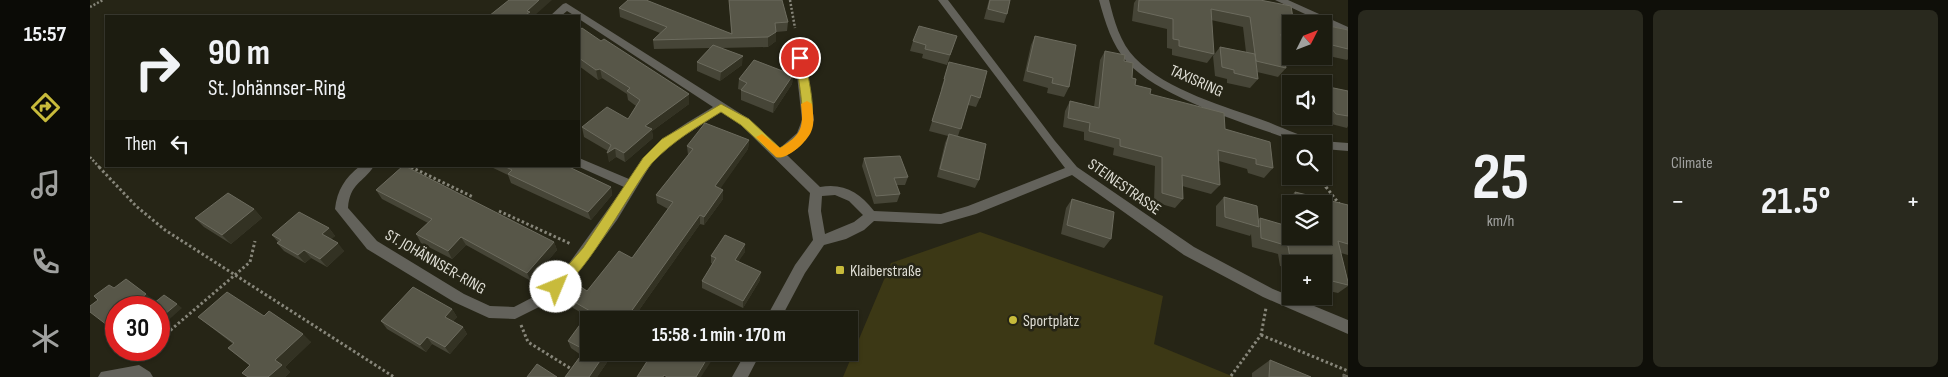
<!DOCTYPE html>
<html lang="en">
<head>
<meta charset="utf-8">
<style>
  :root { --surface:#1c1c10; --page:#29291e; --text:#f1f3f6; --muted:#a0a19f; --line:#3a3a30; --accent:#c8bb3b }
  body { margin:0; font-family:"Sofia Sans Condensed",sans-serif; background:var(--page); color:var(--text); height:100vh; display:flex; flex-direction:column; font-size:19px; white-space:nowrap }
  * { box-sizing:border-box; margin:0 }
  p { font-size:16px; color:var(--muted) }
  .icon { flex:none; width:28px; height:28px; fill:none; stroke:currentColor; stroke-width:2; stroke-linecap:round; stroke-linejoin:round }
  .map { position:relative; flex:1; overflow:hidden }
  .panel { display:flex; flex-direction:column; gap:10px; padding:10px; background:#0f0f09; width:600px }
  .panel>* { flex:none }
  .banner { position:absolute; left:15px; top:15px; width:475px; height:152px; border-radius:0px; box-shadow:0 1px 4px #0004,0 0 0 1px var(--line); background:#1c1c10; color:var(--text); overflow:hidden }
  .needle { width:32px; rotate:48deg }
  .fabs { position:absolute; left:1192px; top:15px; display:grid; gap:10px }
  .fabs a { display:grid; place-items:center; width:50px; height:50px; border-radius:0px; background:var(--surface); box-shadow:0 1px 4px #0004,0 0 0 1px var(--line); font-size:25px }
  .speed { position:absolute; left:15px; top:296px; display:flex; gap:10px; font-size:25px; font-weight:700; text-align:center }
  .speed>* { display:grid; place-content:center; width:65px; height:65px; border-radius:50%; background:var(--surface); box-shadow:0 1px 4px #0004,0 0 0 1px var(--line); line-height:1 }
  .speed .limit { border:8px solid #d22; background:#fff; color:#111 }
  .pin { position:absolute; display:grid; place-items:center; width:42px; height:42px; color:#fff; margin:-21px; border:2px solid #fff; border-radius:50%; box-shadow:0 1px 5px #0007 }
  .me { position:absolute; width:55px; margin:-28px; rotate:45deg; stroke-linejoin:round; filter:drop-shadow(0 0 4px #0008) }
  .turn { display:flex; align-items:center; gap:18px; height:105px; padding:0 20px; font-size:22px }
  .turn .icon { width:65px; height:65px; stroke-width:2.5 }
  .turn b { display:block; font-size:35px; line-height:42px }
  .then { display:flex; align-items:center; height:48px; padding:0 20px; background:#0003; gap:10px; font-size:19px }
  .big { font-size:38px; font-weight:700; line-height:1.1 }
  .panel .tile { flex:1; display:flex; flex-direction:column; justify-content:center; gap:8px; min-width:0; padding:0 18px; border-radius:8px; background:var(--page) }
  .panel .dial { align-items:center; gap:0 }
  .dial b { font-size:65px; line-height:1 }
  .heat { display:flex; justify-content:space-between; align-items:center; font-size:28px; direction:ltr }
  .panel .tiles { flex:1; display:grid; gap:10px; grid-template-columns:repeat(2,1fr) }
  .trip { position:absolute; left:490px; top:311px; width:278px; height:50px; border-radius:0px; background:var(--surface); box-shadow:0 1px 4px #0004,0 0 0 1px var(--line); font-weight:700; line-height:50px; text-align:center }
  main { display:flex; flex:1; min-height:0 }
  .tab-bar { display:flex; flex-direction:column; width:90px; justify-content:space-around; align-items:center; background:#0b0b06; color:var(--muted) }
  .tab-bar .icon { width:35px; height:35px }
  .tab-bar .on { color:var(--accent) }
  .tab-bar b { font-size:22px; color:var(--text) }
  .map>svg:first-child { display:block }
  .green { fill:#3c3815 }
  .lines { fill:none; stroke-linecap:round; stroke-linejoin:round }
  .path-far1 { stroke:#87867a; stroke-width:2.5; stroke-dasharray:2 2; stroke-linecap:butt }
  .path { stroke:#87867a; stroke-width:3; stroke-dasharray:2.5 2.5; stroke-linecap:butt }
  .street { fill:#63625b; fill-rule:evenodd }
  .wall { fill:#464537; fill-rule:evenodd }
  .shaded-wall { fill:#333223 }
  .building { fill:#575648; stroke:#6c6b5e }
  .route { fill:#c8bb3b; stroke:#827a26 }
  .slow { fill:#f59e0b }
  .poi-dot { fill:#c8bb3b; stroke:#262516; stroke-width:2 }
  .labels { text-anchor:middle; stroke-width:5; stroke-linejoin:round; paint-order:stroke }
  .street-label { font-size:16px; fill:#dfded5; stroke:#262516 }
  .poi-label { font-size:16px; fill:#dfded5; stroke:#262516; text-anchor:start }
</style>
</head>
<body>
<main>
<nav class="tab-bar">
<b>15:57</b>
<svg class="icon on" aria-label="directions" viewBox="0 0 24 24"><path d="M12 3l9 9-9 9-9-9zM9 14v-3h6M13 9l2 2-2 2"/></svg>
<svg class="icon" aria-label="music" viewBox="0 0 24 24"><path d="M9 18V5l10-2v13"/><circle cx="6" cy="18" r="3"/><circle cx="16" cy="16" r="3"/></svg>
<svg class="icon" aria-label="phone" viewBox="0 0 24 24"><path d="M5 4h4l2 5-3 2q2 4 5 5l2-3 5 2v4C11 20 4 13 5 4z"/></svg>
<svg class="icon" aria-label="climate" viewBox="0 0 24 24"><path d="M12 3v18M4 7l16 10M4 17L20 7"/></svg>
</nav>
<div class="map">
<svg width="1258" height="377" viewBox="0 0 1258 377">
  <rect width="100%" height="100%" fill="#262516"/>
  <path class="green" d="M890 232 1073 296 1064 344 1144 377H753L801 263Z"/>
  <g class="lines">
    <path class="path-far1" d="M700 0 705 28
      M0 7 13 0
      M0 157 10 168
      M1235 159V168
      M320 166 324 168"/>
    <path class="path" d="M9 167 46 206 75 230 304 377
      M321 167 383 197
      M1235 167 1236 187 1250 205
      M409 211 481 244
      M431 325 438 342 483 370
      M1171 335 1258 371
      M69 340 160 262 165 241
      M53 358 57 350
      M1141 376 1171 335 1176 308"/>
    <path class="street" d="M848 0H858L965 141 987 167 1104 247 1183 289 1258 320V334L1173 297 1094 255 982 175 886 214 851 224 784 221 774 230 756 239 734 245 715 273 690 320H675L705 265 723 240 718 211 720 193 651 125 631 112 580 145 561 164 527 220 482 281 459 302 425 319 399 318 364 302 277 249 245 209C247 190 255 178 270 166H284C273 183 260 183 258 208L287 241 374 294 400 306 424 307 449 294 472 273 534 187 487 166H489V158L539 179C564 141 585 130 623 107L489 19V16H485L477 11 471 16H460L473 4 476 3 659 119 690 148 707 133 712 120 703 40 704 38H712L724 120 715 139 697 155 730 187C754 183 769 192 784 211L851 214 878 206 975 168ZM745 195 759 201 773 215 764 222 735 234 731 211 732 196Z
      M1009 0H1019C1024 20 1030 43 1045 58 1077 91 1135 106 1178 122 1195 129 1214 138 1232 141 1240 142 1249 142 1258 143V151L1234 149V144H1213L1199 139C1154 123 1069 97 1037 62 1022 45 1015 22 1009 0Z
      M1185 0H1198L1258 27V34Z
      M656 352H671L658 377H642Z
      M49 365 60 372 63 377H8L11 372Z"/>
  </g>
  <path class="wall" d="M639 0H692L698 22 697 31 686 32V41L678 47 630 48 652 65 630 81 607 71V62L620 48 564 49 563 40 570 33 530 17 529 8 641 33Z
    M899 0H920L917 14 914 23 894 19Z
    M1046 0H1170L1201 24V47L1193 45 1196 68 1188 77 1167 72 1168 79 1160 88 1137 83V79L1125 76 1123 56 1130 47 1156 52 1153 27 1121 20 1124 54 1117 63 1082 55V49L1077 48V29L1042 21 1044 3Z
    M1234 25 1258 30V59L1257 60 1234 55Z
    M489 30 599 104 562 131 563 138 535 162 526 157 519 162 518 151 494 137 492 127 538 119 546 106 538 100 537 94 512 78 508 80 489 66Z
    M867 36 857 65 832 58 833 54 820 51 823 41Z
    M945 36 979 87 974 97 957 93 958 88 933 81 941 45Z
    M1015 51 1034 61 1045 85 1060 94 1135 129 1183 168 1174 178 1158 173 1157 169 1129 161 1130 185 1121 194 1092 186 1093 199 1085 208 1064 202 1065 166 1023 155 1024 148 994 140V132L973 127 975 111 980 101 1004 107 1010 60Z
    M859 62 890 98 886 107 878 105 868 136 889 180 885 188 847 177 855 143 858 136 839 131 852 89H851Z
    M703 75 702 84 683 113 651 100V90L648 89 649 79Z
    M1234 86 1258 91V126L1257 128 1237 123 1232 117 1227 116H1234Z
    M659 140 658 149 630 188 633 190V199L614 225 610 224 542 320H499L524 352 507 377H475L491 355 481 348 478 341 497 316 483 308 481 300 497 291 542 258 578 209 567 203 566 195 598 155 597 146Z
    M774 158 818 177 815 185H807L810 194 807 202 784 204 772 166Z
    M399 166H477L521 187 522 195 501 220 421 183 418 175Z
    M286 190 464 242 467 250 441 281 376 245 362 259 331 243 326 234 338 223 292 199Z
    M1205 192 1258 205V255L1251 253 1258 282V286L1248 293 1234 290V264H1201V269L1190 266 1188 254 1162 247 1161 234 1160 236 1126 226V206L1134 197 1168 220 1170 218 1200 227 1196 201ZM1201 204H1234V236H1201Z
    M982 199 1021 239 1014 248 971 234 976 208Z
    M164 209 172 218 141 244 114 227 105 218Z
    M239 228 245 236 241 239 254 251 237 267 221 258 215 263 194 251 187 243 188 242 182 235Z
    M655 244V252L648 261 670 280 653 308 612 288V281L623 264 621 263V256Z
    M362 309 367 317 363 321 373 327 377 334 360 354 342 344 336 352 297 329 291 321Z
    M174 316 221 342 195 367 200 372 195 377H158L160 366 138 348 143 344 108 317Z
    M1180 360 1221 377H1162V373Z"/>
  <path class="shaded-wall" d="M449 0H462L444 16H434L437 11Z
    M686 32V41L678 47V37Z
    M653 56 652 65 630 81 631 72Z
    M510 69 512 78 508 80 506 70Z
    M703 75 702 84 683 113 684 103Z
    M599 94V104L562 131 563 138 535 162 534 153 555 126Z
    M659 140 658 149 626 195 625 186Z
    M525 148 526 157 519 162 517 153Z
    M521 187 522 195 501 220 498 212Z
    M633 190V199L614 225V217Z
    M164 209 172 218 141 244 132 235Z
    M610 215V224L542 320H535Z
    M239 228 245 236 238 242 232 234Z
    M371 237 376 245 362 259 358 251Z
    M464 242 467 250 441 281 437 273Z
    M248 243 254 251 237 267 230 259Z
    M655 244V252L645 267V260Z
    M214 250 221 258 215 263 208 255Z
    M671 272 670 280 653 308V301Z
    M56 294 66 303 60 308H39Z
    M87 304 92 308 73 325 69 322V319Z
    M362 309 367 317 360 324 355 317Z
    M26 317V331L17 325Z
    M373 327 377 334 360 354 355 347Z
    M213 334 221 342 195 367 200 372 195 377H178L185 360Z
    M337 337 342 344 336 352 330 345Z
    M516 352H524L507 377H499Z
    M622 352V360L611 377H606Z"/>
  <path class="building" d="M419 0H449L437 11 440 12 434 16H399Z
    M538 0H556L642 34 639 0H692L698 22 685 23 686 32 678 37 563 40 577 27 529 8Z
    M900 0H920L917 14 898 9Z
    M1049 0H1170L1201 6 1203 18 1228 24H1201V36L1191 34 1196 68 1166 61 1160 17 1121 9 1124 54 1089 46V40L1083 39V19L1048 11Z
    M1234 25 1258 30V49L1234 43Z
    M829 26 867 36 860 55 835 49 836 45 823 41Z
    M492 28 511 41 514 39 599 94 555 126 562 129 534 153 525 148 517 153 521 145 492 127 517 107 538 119 550 100 537 91 540 88 510 69 506 70 489 58V30Z
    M945 36 986 45 979 87 962 83 963 78 937 71Z
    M623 45 653 56 631 72 607 62Z
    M1130 47 1165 54 1168 79 1144 73V70L1132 67Z
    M1015 51 1035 55 1034 61 1043 63 1042 78 1046 79 1045 85 1061 89 1060 94 1134 113 1135 129 1180 142 1183 168 1166 164V159L1128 150 1130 185 1092 175 1093 199 1072 193V157L1030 146V139L999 131 1000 123 978 118 980 101 1009 108Z
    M664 60 703 75 684 103 651 90 657 83 649 79Z
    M859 62 897 71 890 98 881 95 871 129 842 121 855 79H854Z
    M1234 86 1258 91V116L1246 114 1241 108 1234 106Z
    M615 123 659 140 625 186 633 190 614 217 610 215 535 320H536H499V352H516L499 377H475L495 350 478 341 500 311 481 300 491 287 497 291 529 251 542 258 583 202 566 195 603 149 597 146Z
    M859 134 896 144 889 180 850 169Z
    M810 156 818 177 804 178 810 194 786 196 774 158Z
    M313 166H315L464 242 437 273 371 237 358 251 326 234 342 219 286 190Z
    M414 166H477L521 187 498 212 418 174 422 170Z
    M1205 192 1258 205V244L1248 241 1258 282V285L1234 279V264H1222L1200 258 1198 246 1171 238 1170 218 1201 227V236H1234V204H1207Z
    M138 193 164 209 132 235 105 218Z
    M1134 197 1167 206 1169 227 1135 217Z
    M982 199 1024 212 1021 239 977 225Z
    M209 212 239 228 232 234 248 243 230 259 214 250 208 255 187 243 191 240 182 235Z
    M635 235 655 244 645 260 671 272 653 301 612 281 626 258 621 256Z
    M36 279 56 294 39 308H26V317L17 325 0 312V306L8 300 4 296 19 285 24 288Z
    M323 287 362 309 355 317 373 327 355 347 337 337 330 345 291 321Z
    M137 292 174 316 179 311 213 334 185 360 192 365 178 377H158L152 373 160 365 138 348 144 343 108 317Z
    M74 295 87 304 69 319V308H58Z
    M597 311 613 320H591Z
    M563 352H621L606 377H577L574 375 573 377H547Z
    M1180 360 1221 377H1179Z
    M447 364 467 377H437Z
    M1253 374 1258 376V377H1253Z"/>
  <path class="route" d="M710 54 715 58C719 88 735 131 703 151 697 154 693 159 686 157L651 125 631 112C607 127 583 141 563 162 546 180 484 299 461 291L459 287 493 248 553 158 572 139 631 104 659 119 690 148C698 143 707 138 711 129 716 116 707 74 706 58Z"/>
  <path class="slow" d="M717 101 722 104C723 114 725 123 721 132 716 143 697 160 686 157L666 137 672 134 690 148C711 135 714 128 711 104Z"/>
  <g class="poi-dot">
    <rect x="745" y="265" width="10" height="10" rx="2.5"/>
    <circle cx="923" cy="320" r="5"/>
  </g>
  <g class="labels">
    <g class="street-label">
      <text transform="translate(1107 80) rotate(24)" y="6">TAXISRING</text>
      <text transform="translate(1035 186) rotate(35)" y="6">STEINESTRASSE</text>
      <text transform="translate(346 261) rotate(30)" y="6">ST. JOHÄNNSER-RING</text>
    </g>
    <g class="poi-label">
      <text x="760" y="276">Klaiberstraße</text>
      <text x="933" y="326">Sportplatz</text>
    </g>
  </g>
</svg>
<div class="fabs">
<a><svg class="needle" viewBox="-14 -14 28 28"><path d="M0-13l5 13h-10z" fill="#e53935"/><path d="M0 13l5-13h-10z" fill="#a0a19f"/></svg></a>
<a><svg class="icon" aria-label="sound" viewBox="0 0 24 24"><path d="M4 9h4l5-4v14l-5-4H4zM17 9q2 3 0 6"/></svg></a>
<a><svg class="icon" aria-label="search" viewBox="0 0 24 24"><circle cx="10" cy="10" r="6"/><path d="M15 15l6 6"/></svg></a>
<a><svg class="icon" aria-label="layers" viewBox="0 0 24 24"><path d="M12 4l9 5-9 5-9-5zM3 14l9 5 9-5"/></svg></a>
<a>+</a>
</div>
<div class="speed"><div class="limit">30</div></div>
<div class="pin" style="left:710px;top:58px;background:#d93025"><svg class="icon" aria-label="arrive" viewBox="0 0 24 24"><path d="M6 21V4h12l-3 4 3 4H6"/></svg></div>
<svg class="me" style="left:466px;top:287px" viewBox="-20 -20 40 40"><circle r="19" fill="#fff"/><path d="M0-13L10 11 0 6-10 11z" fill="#c8bb3b"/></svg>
<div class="trip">15:58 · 1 min · 170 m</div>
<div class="banner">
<div class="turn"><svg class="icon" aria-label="right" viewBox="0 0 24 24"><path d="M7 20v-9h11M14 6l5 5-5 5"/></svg><div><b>90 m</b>St. Johännser-Ring</div></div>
<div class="then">Then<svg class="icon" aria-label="left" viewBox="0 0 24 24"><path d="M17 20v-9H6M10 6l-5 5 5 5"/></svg></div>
</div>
</div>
<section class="panel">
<div class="tiles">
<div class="tile dial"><b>25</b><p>km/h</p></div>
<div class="tile"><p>Climate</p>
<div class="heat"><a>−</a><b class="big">21.5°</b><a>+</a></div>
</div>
</div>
</section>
</main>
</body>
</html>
